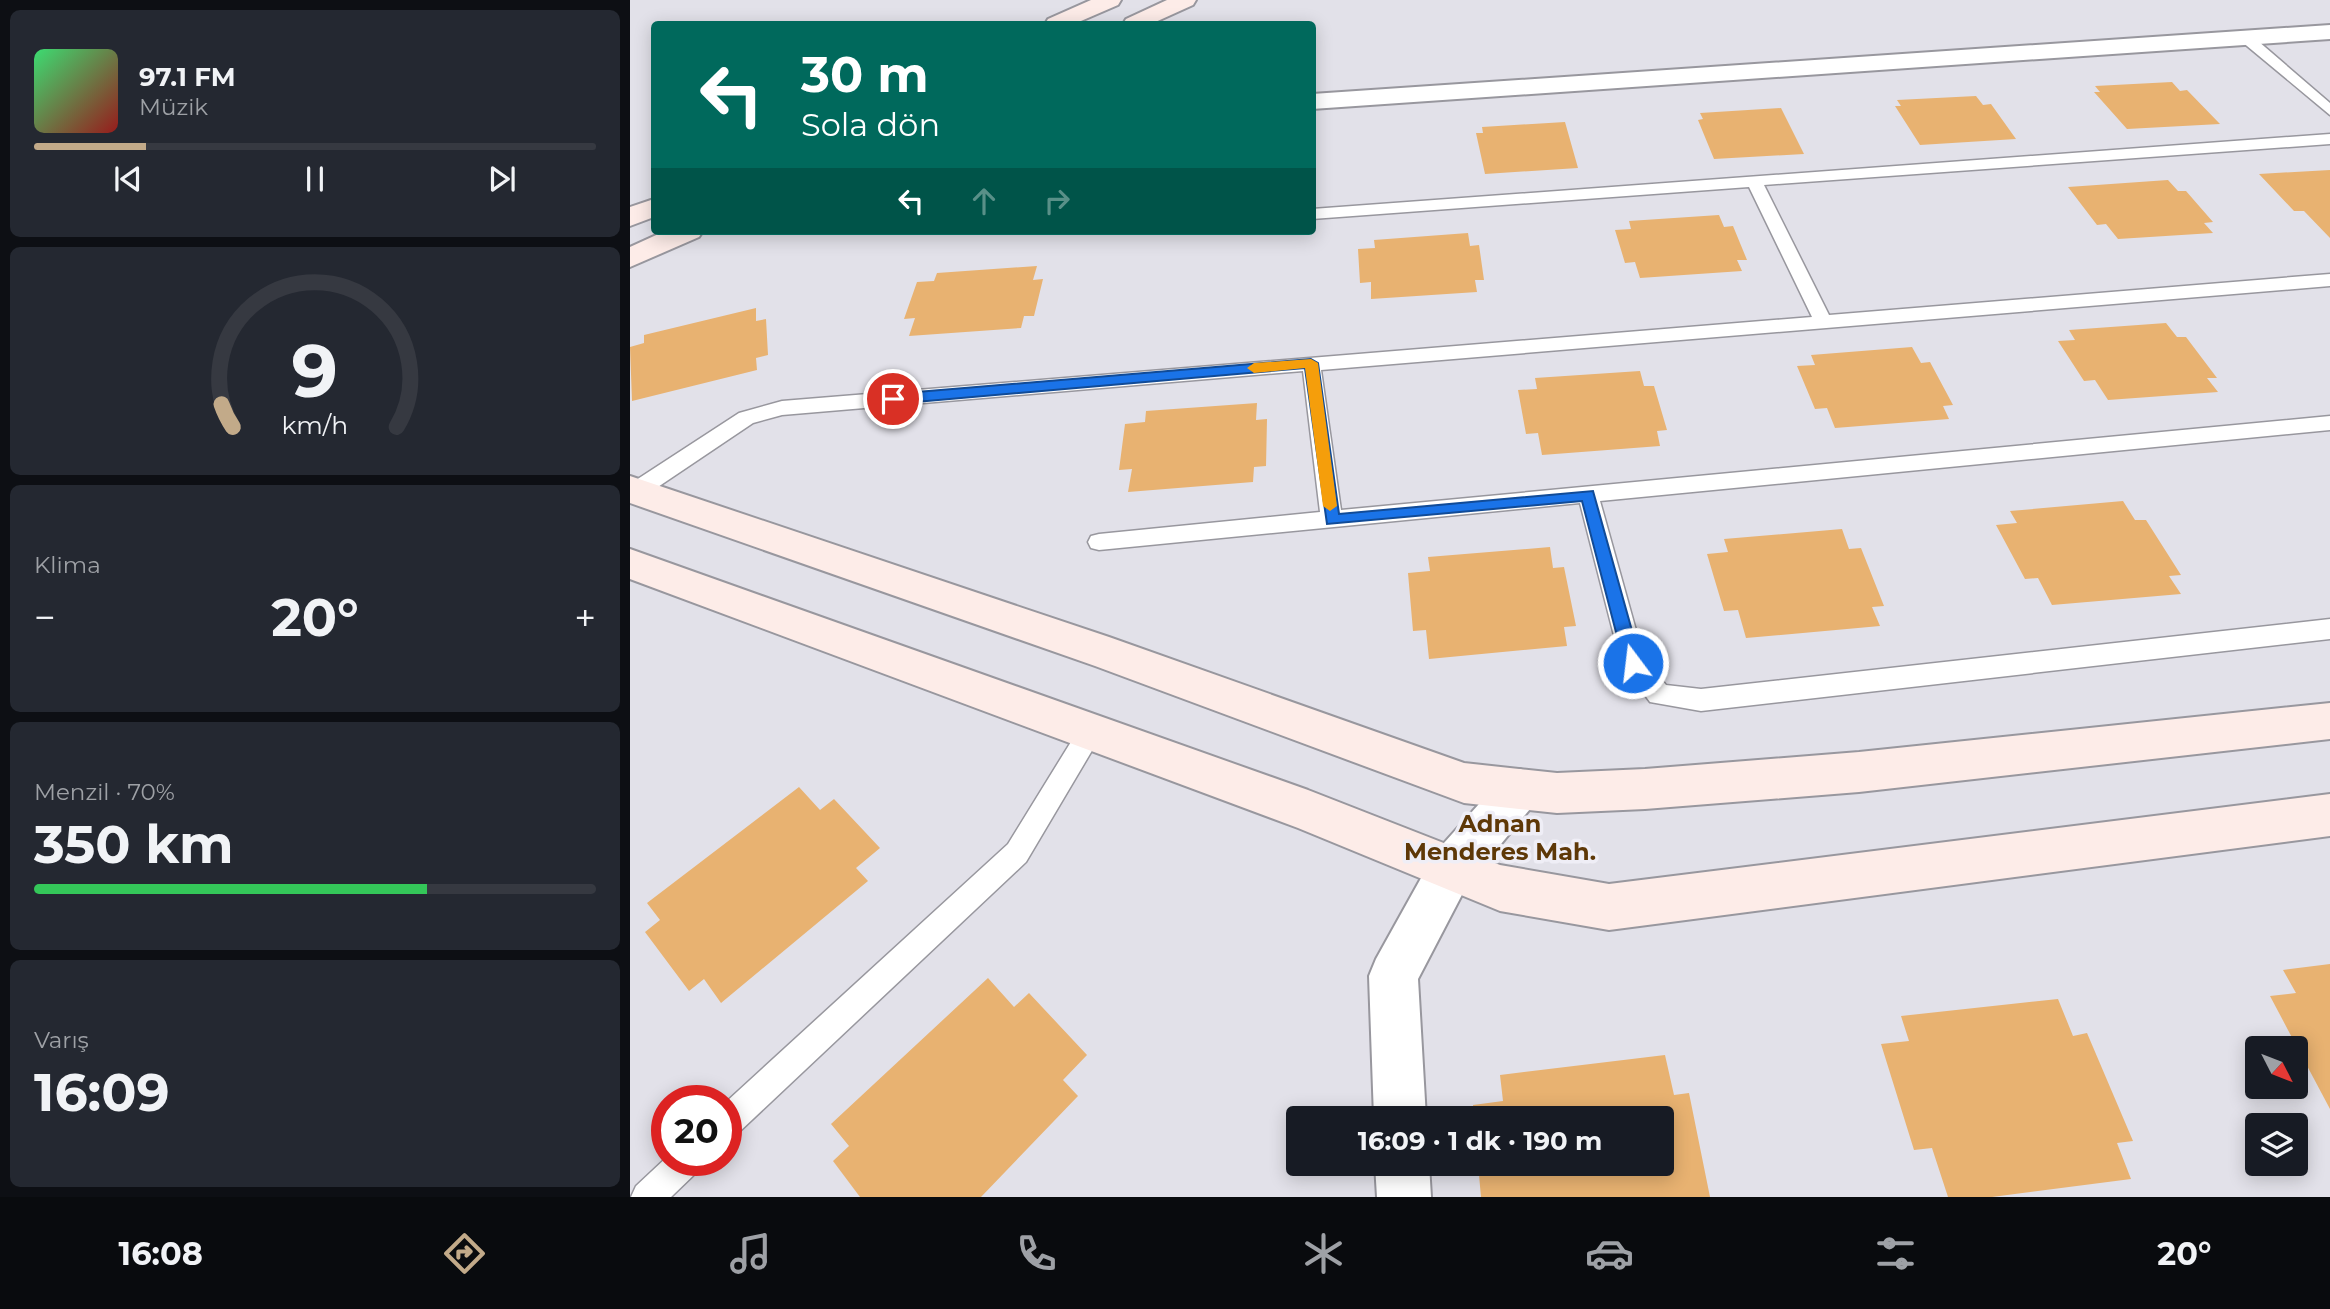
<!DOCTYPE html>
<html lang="tr">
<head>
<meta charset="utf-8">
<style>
  :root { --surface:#171b24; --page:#242831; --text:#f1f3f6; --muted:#9ea1a6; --line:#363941; --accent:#c2aa89 }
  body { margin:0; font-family:Montserrat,sans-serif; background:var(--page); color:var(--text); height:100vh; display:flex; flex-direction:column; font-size:26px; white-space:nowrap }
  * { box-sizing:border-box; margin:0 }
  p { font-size:23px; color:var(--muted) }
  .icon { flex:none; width:38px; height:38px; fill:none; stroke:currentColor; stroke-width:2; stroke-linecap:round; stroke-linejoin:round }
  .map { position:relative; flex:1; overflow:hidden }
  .sheet { display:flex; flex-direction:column; gap:10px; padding:10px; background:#0d0f14; width:630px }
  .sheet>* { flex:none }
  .guide { position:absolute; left:21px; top:21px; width:665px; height:214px; border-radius:7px; box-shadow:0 4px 18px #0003; background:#00695c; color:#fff; overflow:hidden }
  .needle { width:46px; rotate:132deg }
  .buttons { position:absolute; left:1615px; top:1036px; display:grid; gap:14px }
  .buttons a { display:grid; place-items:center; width:63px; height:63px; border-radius:7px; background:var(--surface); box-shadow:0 4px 18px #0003; font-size:35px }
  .speed { position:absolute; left:21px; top:1085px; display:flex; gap:14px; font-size:35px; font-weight:700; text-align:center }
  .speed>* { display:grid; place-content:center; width:91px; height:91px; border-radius:50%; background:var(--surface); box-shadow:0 4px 18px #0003; line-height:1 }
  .speed .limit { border:10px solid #d22; background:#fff; color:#111 }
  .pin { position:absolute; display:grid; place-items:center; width:60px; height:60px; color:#fff; margin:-30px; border:4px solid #fff; border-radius:50%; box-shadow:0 2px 7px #0007 }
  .me { position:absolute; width:77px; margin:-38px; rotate:345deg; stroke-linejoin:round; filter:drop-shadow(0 0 5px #0008) }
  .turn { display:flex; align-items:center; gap:24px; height:147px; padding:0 35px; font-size:32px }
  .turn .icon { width:91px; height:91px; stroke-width:2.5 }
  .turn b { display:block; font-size:49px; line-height:60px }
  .lanes { display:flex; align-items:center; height:66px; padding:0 35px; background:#0003; justify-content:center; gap:35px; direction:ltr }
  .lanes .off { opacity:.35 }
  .big { font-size:52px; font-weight:700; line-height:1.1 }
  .sheet .tile { flex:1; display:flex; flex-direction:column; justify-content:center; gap:10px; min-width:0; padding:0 24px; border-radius:10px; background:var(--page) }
  .sheet .dial { align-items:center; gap:0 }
  .dial svg { height:182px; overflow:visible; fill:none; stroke:var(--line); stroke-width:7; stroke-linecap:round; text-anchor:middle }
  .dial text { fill:var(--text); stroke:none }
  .song { display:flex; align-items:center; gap:21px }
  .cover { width:84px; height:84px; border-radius:10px; background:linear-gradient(135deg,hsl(140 70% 55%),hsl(0 70% 35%)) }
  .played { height:7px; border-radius:4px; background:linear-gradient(90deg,var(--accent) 20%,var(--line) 20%) }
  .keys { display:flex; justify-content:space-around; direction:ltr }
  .heat { display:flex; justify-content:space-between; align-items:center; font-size:38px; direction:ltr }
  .charge { height:10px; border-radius:5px; background:linear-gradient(90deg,#34c759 70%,var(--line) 0) }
  .trip { position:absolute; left:656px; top:1106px; width:388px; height:70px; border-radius:7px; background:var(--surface); box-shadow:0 4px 18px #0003; font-weight:700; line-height:70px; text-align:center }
  .dock { display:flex; height:112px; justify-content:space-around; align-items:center; background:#090b0e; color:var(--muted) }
  .dock .icon { width:49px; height:49px }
  .dock .on { color:var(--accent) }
  .dock b { font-size:32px; color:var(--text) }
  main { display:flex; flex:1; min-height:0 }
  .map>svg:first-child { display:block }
  .building { fill:#e8b271 }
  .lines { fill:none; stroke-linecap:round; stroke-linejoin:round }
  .lane-casing { stroke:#98979e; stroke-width:3 }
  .street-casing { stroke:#98979e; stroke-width:4 }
  .secondary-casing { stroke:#98979e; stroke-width:4 }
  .lane { fill:#fff; fill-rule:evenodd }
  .street { fill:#fff; fill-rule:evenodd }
  .secondary { fill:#fdece8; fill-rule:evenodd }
  .route { fill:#1a73e8; stroke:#114b97; stroke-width:2 }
  .slow { fill:#f59e0b }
  .labels { text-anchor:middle; stroke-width:7; stroke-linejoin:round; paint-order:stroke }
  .district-label { font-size:24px; font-weight:bold; fill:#5e3807; stroke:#efeef6 }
</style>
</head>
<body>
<main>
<section class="sheet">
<div class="tile">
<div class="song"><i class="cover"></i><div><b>97.1 FM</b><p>Müzik</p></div></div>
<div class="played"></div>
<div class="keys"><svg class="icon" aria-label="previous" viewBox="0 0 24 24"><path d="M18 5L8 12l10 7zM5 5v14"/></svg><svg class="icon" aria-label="pause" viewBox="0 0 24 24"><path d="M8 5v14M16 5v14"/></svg><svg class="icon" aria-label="next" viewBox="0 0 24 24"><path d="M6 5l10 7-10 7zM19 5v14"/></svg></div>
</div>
<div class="tile dial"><svg viewBox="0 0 100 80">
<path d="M14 69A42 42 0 1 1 86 69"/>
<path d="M14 69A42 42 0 0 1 9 59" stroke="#c2aa89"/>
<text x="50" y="56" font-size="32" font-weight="700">9</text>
<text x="50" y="72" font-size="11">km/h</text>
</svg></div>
<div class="tile"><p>Klima</p>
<div class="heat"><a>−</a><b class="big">20°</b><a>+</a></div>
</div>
<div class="tile"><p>Menzil · 70%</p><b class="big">350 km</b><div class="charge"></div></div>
<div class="tile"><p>Varış</p><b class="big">16:09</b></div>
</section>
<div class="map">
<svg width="1700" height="1197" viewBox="0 0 1700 1197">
  <rect width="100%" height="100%" fill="#e2e1e9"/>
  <path class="building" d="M1542 82 1550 91 1557 90 1590 124 1497 129 1464 92H1470L1465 86Z
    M1346 96 1353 105 1361 104 1386 139 1290 145 1265 106H1271L1267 100Z
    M1151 108 1174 154 1084 159 1068 120 1073 119 1070 113Z
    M935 122 948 168 855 174 846 133H853L852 127Z
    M1700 170V238L1674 211H1664L1629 174Z
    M1538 180 1548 191H1556L1583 222 1574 223 1583 233 1488 239 1476 224 1467 225 1438 187Z
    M1089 215 1094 227 1103 226 1117 260H1107L1112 271 1010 278 1005 262 995 263 985 230 1001 229 999 221Z
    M838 233 840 246 849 245 854 280H845L847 292 741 299V282L730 283 728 249 745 248 744 240Z
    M407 266 403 280 413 279 404 316H394L391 328 279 336 285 318 274 319 287 282 304 281 307 273Z
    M126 308V321L136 319 138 355 126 358 127 370 2 401 0 347 14 343V335Z
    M1536 323 1547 337H1556L1587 378H1577L1588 392 1478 400 1465 380 1454 381 1428 341 1445 340 1439 330Z
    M1282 347 1291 363 1300 362 1323 405 1313 406 1319 419 1205 428 1197 408 1185 409 1167 366 1185 365 1181 355Z
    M1010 371 1014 386H1024L1037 430 1027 431 1030 446 912 455 908 433 896 434 888 390 907 389 905 378Z
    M627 403 626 420 637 419 636 466 624 467 623 482 498 492 502 469 489 470 495 424 515 422 516 411Z
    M1493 501 1505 520H1516L1551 575 1539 576 1551 594 1422 605 1408 578 1395 579 1366 525 1387 523 1380 511Z
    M1212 529 1219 549 1231 548 1254 606 1242 607 1250 626 1116 638 1108 610 1094 611 1077 554 1098 552 1094 539Z
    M920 547 923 568 934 567 946 626 934 627 937 646 799 659 796 630 783 631 778 573 800 571 798 557Z
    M169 787 190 810 204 799 250 848 226 868 238 881 91 1003 74 979 59 991 15 932 30 920 17 903Z
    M1700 964V1109L1640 996 1666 993 1653 970Z
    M358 978 384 1007 399 993 457 1055 433 1080 448 1096 351 1197H230L203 1161 219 1146 201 1124Z
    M1428 999 1443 1036 1457 1033 1503 1141 1487 1143 1501 1179 1362 1197H1318L1302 1148 1284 1150 1251 1044 1279 1041 1271 1016Z
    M1035 1055 1044 1095 1059 1093 1080 1197H851L848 1164H1032V1118H844L843 1105 873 1101 870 1075Z"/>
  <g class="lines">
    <defs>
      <path id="lane" d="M1611 35H1621L1700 103V115L1611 41Z
        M1700 134V144L1134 185 1199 315 1700 274V286L691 370 711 510 1700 416V430L970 501 1014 659 1036 685 1071 689 1700 619V639L1071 711 1020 702 991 663 950 503 469 550 461 548 458 542 461 536 469 534 690 512 673 371 152 415 123 423 13 497H0V484L109 413 152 401 1182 317 1119 187 682 219V209Z
        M461 721 470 724 473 732 396 862 107 1134 96 1138V1102L378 844 452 724Z
        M37 1157V1160H73L68 1171 41 1197H1L6 1186Z"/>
      <path id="street" d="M1700 25V39L682 109V94Z
        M890 769 905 775 912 789 905 803 837 885 788 979 796 1118H744L739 976 746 959 805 853 875 775Z
        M745 1164H799L801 1197H747Z"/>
      <path id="secondary" d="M461 0H491L488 5 444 24H415L418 19Z
        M537 0H566L563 5 521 24H493L496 19Z
        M24 199V217L0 226V207Z
        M35 231H73L69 237 0 267V247Z
        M0 476 479 637 834 763 927 773 1015 769 1229 752 1700 703V739L1229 792 1015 809 927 813 834 803 465 666 0 503Z
        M0 549 678 790 870 865 979 884 1700 794V836L979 930 870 911 668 828 0 579Z"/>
    </defs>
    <use href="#lane" class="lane-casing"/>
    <use href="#street" class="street-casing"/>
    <use href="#secondary" class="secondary-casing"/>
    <use href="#lane" class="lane"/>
    <use href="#street" class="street"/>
    <use href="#secondary" class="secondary"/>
  </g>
  <path class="route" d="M681 359 688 363 709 514 963 491 1011 663 1009 668 1003 670 994 663 952 501 697 524 675 368 263 404 256 399 263 394Z"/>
  <path class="slow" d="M681 359 688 363 707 506 700 511 693 506 675 368 624 373 617 368 624 363Z"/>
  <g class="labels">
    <g class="district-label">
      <text x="870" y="832">Adnan<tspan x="870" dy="28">Menderes Mah.</tspan></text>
    </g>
  </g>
</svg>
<div class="buttons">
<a><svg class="needle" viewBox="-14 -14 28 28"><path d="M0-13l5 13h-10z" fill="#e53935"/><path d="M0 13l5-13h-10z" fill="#9ea1a6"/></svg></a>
<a><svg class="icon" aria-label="layers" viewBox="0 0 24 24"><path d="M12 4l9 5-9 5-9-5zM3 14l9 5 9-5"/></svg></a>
</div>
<div class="speed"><div class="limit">20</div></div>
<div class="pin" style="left:263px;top:399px;background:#d93025"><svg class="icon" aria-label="arrive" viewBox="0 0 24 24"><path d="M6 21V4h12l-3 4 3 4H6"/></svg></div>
<svg class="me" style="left:1003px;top:663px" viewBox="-20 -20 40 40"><circle r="17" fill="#1a73e8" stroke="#fff" stroke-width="3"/><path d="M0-11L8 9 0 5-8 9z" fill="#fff"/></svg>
<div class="trip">16:09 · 1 dk · 190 m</div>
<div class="guide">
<div class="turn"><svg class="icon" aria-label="left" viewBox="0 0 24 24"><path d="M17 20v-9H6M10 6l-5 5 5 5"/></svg><div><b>30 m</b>Sola dön</div></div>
<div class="lanes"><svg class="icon" aria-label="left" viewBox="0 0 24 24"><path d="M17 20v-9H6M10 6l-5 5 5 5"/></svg><svg class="icon off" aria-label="ahead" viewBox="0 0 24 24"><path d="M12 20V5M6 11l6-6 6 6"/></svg><svg class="icon off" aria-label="right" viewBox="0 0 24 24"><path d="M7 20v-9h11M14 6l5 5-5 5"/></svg></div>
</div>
</div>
</main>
<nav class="dock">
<b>16:08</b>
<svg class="icon on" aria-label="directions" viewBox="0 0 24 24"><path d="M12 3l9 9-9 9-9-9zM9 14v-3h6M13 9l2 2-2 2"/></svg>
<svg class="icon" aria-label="music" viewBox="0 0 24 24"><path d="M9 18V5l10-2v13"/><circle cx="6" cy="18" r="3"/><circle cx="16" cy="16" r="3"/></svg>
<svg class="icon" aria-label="phone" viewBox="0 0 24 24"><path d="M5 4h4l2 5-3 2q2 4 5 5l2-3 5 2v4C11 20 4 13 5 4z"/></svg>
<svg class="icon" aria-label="climate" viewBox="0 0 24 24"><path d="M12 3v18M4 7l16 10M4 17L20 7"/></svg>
<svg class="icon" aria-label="car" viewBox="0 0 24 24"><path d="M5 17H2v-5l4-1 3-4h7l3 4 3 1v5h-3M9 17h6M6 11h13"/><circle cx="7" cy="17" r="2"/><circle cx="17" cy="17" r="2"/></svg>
<svg class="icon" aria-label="filters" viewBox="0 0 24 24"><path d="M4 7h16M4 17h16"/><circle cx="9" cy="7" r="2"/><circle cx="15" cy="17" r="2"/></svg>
<b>20°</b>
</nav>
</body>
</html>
